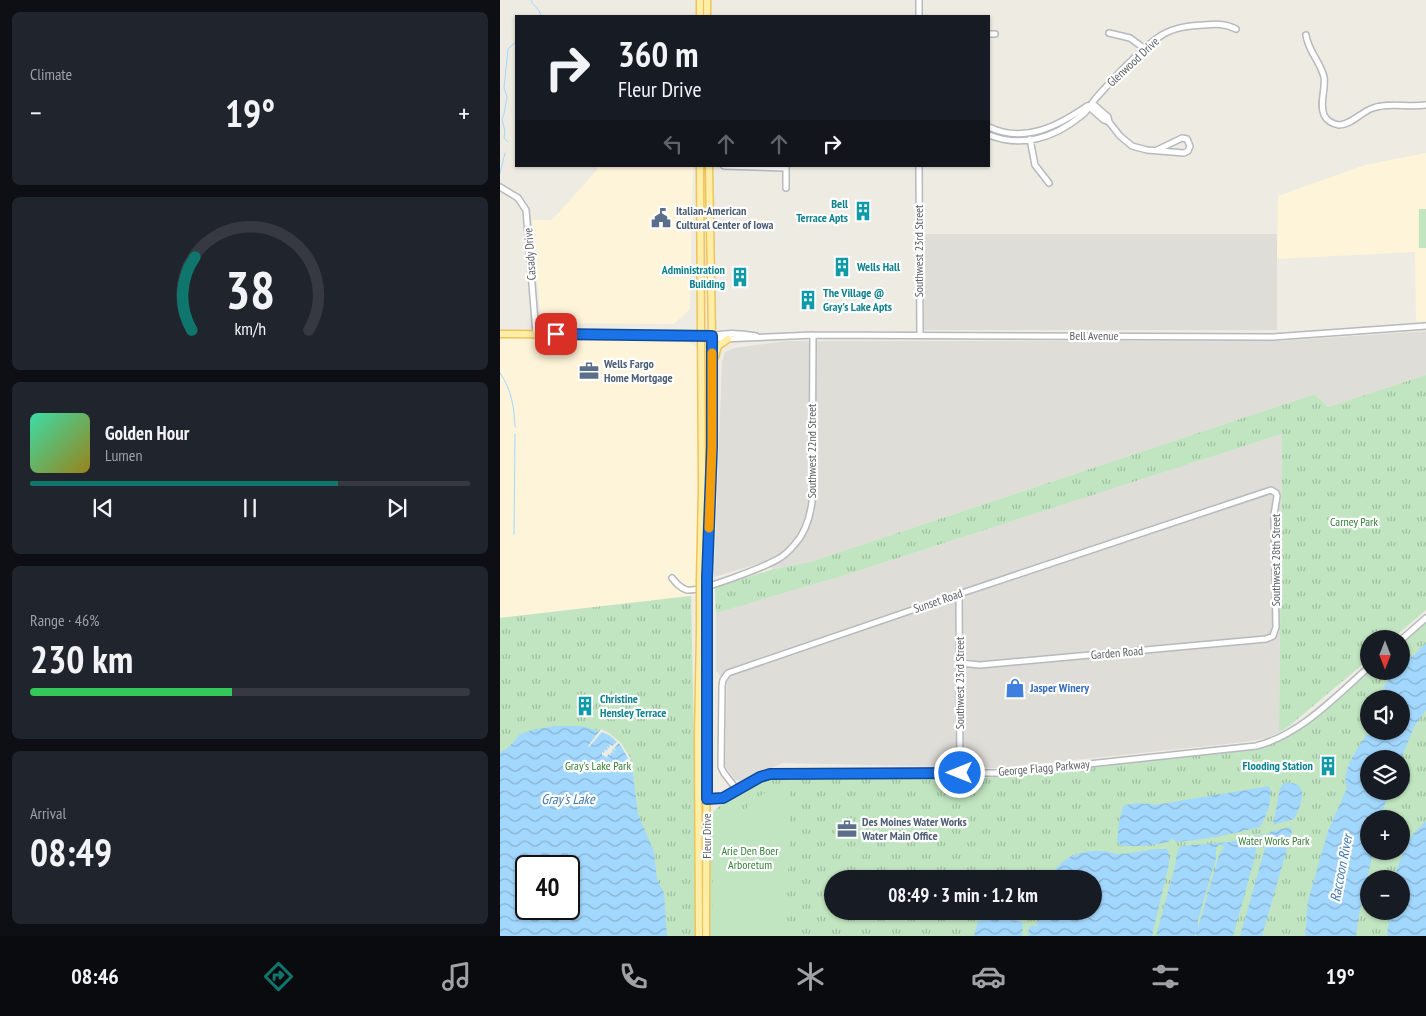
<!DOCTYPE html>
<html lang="en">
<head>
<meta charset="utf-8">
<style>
  :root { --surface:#171b24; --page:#20242c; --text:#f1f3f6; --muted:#9ea1a6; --line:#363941; --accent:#0f766e }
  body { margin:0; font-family:"PT Sans Narrow",sans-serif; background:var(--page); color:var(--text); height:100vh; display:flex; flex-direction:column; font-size:19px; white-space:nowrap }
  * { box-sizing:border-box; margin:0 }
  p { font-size:16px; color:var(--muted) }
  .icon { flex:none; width:28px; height:28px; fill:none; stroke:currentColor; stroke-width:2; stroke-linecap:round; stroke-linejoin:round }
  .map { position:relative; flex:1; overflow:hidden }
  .sheet { display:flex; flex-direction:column; gap:12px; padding:12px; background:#0d0f14; width:500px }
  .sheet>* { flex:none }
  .top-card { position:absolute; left:15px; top:15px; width:475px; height:152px; border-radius:0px; box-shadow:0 1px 4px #0004; background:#171b24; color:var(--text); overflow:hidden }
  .needle { width:32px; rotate:180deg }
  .controls { position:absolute; left:860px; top:630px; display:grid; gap:10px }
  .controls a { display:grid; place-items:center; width:50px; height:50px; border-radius:50%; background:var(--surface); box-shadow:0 1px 4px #0004; font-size:25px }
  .speed { position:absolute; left:15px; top:855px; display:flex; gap:10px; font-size:25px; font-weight:700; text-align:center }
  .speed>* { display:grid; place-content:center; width:65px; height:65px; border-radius:50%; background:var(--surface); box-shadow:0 1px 4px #0004; line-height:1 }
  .speed .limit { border:2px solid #111; border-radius:8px; background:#fff; color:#111 }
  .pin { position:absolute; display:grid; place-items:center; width:42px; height:42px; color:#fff; margin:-21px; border-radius:10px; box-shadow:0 2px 8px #0006 }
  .me { position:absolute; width:55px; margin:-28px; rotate:270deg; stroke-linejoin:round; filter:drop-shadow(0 0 4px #0008) }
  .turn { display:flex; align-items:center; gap:18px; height:105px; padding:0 20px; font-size:22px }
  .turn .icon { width:65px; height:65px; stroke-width:2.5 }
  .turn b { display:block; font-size:35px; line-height:42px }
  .lanes { display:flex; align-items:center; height:48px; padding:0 20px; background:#0003; justify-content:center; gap:25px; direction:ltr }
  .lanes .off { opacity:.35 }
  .big { font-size:38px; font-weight:600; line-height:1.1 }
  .sheet .widget { flex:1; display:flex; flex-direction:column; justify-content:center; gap:8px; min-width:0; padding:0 18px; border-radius:8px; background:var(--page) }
  .sheet .dial { align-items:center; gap:0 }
  .dial svg { height:130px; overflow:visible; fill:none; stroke:var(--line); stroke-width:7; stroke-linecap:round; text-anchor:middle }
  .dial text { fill:var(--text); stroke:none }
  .song { display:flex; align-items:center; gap:15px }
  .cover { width:60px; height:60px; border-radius:8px; background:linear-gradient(135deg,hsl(160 70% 55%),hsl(50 70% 35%)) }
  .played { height:5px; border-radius:2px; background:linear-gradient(90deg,var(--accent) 70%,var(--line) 70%) }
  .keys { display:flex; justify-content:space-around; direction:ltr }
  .heat { display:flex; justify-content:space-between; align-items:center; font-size:28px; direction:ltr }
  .charge { height:8px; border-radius:4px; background:linear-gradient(90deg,#34c759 46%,var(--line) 0) }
  .trip { position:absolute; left:324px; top:870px; width:278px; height:50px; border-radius:25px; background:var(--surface); box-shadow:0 1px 4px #0004; font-weight:600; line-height:50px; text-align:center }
  .dock { display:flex; height:80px; justify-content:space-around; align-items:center; background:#090b0e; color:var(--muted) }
  .dock .icon { width:35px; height:35px }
  .dock .current { color:var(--accent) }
  .dock b { font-size:22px; color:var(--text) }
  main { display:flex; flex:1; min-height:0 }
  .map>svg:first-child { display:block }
  .commercial { fill:#fdf4d9 }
  .industrial { fill:#dfddd8 }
  .park { fill:url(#park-tufts); fill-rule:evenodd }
  .garden { fill:#c0e5c0 }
  .water { fill:url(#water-waves); fill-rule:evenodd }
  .pier { fill:#eeebe3 }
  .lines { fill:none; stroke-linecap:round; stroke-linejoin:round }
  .stream { stroke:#a3d8fe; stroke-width:1 }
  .minor-casing { stroke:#b6b9bd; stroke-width:8 }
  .major-casing { stroke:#f0c35a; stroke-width:9 }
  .minor { stroke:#fff; stroke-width:5 }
  .major { stroke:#feeea8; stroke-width:6 }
  .major-bridge-casing { stroke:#f0c35a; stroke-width:9; stroke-linecap:butt }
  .major-bridge { stroke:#feeea8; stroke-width:6 }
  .route-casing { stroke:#114b97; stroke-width:12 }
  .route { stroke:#1a73e8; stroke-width:9 }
  .slow { stroke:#f59e0b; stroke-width:9 }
  .labels { text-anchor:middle; stroke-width:4.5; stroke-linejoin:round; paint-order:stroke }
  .street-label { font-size:12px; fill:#5b5f64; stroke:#fff }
  .culture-label { font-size:12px; font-weight:bold; fill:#0d838f; stroke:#fff; text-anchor:end }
  .service-label { font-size:12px; font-weight:bold; fill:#4e5e75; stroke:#fff; text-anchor:start }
  .park-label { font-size:12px; fill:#358137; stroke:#fff }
  .shop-label { font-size:12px; font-weight:bold; fill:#366cbe; stroke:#fff; text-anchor:start }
  .water-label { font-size:14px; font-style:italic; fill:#4079b0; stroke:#fff }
</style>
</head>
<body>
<main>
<section class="sheet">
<div class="widget"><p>Climate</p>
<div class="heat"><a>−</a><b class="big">19°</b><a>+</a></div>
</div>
<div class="widget dial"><svg viewBox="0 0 100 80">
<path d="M14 69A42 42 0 1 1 86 69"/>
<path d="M14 69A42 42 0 0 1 16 24" stroke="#0f766e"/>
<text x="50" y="56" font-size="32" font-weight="700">38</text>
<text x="50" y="72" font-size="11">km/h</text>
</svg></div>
<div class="widget">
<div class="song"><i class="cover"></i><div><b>Golden Hour</b><p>Lumen</p></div></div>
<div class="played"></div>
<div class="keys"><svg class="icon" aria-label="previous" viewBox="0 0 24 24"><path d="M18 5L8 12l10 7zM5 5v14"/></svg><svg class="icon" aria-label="pause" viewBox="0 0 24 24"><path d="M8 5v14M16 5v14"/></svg><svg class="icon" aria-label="next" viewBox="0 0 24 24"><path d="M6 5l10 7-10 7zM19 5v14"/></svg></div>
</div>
<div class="widget"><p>Range · 46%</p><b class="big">230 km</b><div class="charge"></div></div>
<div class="widget"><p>Arrival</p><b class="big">08:49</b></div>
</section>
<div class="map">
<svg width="926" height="936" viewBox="0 0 926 936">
  <defs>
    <pattern id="park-tufts" width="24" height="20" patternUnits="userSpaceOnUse" patternTransform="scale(1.25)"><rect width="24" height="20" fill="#c0e5c0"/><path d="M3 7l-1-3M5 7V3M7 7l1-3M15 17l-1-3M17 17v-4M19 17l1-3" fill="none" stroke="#9fbda0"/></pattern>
    <pattern id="water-waves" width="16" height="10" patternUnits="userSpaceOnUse" patternTransform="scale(1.25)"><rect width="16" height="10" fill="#a3d8fe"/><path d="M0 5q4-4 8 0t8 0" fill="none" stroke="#88b2d1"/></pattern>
  </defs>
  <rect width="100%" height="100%" fill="#eeebe3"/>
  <path class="commercial" d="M926 153V321L916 322 915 252 777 259 778 196 865 165Z
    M97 166H193L190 309 174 324 41 323 32 220H52L97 170Z
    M0 334H56L139 339 162 342H189L197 348 200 580 196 581V595L0 618Z"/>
  <path class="industrial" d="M424 234H777V330H424Z
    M926 331V375L828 407 815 394 310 562 274 569 257 564 214 577 222 362 225 352 235 348 286 341H781Z
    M782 434 779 732 767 738 745 742 498 768 283 763 272 768 257 772 242 781 235 780 225 765 227 683 216 671V613L342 576Z"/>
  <path class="park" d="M926 375V610L892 639H869V659L788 727 779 732 782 434 342 576 216 613 215 587 274 569 310 562 815 394 828 407Z
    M191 596 195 791V936H0V618ZM26 866H69V909H26Z
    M926 622V936H209V860L213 813 216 809C241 790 266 767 300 777L463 779 515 776 629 762 756 749C801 738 835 700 869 670L901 671V643ZM869 699H901V731H869ZM869 759H901V791H869ZM869 819H901V851H869ZM332 879H592V911H332ZM869 879H901V911H869Z"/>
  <path class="garden" d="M919 209H926V248H919Z
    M279 788H290C290 837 287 887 286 936H212L213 824 244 810 263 794Z"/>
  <path class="water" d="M926 643V710L914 727 901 759H869V791H889L880 819H869V851H873C868 880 859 907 856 936H805L808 901 828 831 847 788C840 771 858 749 866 735H869L871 731H901V699L878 698 893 671H901V663L914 655Z
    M54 726H81L106 733 122 746 131 759 138 814 154 852 157 879 164 893 167 936H0V753L10 746 20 734 32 730ZM26 866H69V909H26Z
    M784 783C811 780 802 805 794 819L773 825 780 788Z
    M769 786C774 798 766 817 760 827 732 834 704 840 676 842L673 839 670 840 669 842 645 846H622L617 841 619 823 623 806C634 802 643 803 655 805Z
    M926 821V936H887L890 911H901V879H894L900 860 912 835Z
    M789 827 792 830 791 835 762 936H740L765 848V843L760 841 762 834H766L767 835 770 832Z
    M756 835 758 836V841L753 843 756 849 755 857 733 936H696V931L694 936H656L675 866 677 852 681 846 729 842ZM719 844 724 847 719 855 698 928V920L716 858V848Z
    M657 849H667L669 853V864L652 936H528L529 927 534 925 536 927 537 926 538 911H592V879H548C564 856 576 850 604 851 609 851 613 854 618 854 631 854 645 850 657 849Z
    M493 919 521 921 523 923 522 936H474L478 921Z"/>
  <path class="pier" d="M101 729 109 733 121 743 131 759 115 772 114 771 128 758 119 743 114 748 116 751 113 749 112 751 114 753 111 752 110 756 109 754 107 756 108 758 102 755V752L104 753 105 749 106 751 108 749 106 746 109 748 110 747 109 743 112 746 117 742 111 736 102 732 89 747 88 746Z"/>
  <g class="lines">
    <path class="stream" d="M31 0C33 7 40 8 41 16
      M8 142 4 138 5 132 2 119 4 114 7 97 4 88 8 49 16 42
      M0 173 5 153
      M0 373C12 390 14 408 15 427
      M14 534 15 434"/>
    <defs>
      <path id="minor" d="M419 0V16
        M609 33 630 38 645 49
        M489 34H495
        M806 35C808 51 820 61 824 77 826 89 819 103 824 115 827 121 833 124 839 125 851 125 861 112 873 108 890 102 908 108 926 105
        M592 103 608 117 609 122 620 136 632 146 647 150 684 153 688 151 690 146 687 139 682 138 657 150
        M588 106 604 120 609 122
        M489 127C524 144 558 126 587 106
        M489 135C522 148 554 138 581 116 587 112 591 104 596 98 613 79 641 48 662 35 675 27 689 26 703 25 715 24 725 23 736 29
        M530 139 535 165 549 183
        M224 166 286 168
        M419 166 420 335
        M0 187 18 198 26 210 36 334
        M286 188V167
        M212 336 221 339 313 335 773 337 926 326
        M212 336C226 332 241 333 256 336
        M172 578C176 583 180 588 187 590 200 592 264 567 278 559 284 556 290 550 295 544 305 533 310 517 312 502L313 335
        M459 594 460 773
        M901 640 926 618
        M237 790 224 773 221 767 222 686 223 680 228 673 459 594 771 490 776 493 777 496 774 515 776 627 773 636 766 639 480 665 460 663
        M198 799 223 798 260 777 270 773H505L756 746C800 735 835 697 869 667"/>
      <path id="major" d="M200 0V16
        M207 0V16
        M0 334 212 336
        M215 357 218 346 228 339
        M207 578 212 446V336L209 166
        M200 580 202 489 200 166
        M199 936 198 735 200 632
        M206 936 207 630"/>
    </defs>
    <use href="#minor" class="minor-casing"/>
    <use href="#major" class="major-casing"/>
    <use href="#minor" class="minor"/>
    <use href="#major" class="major"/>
    <defs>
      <path id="major-bridge" d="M207 630V578
        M200 632V580"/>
    </defs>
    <use href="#major-bridge" class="major-bridge-casing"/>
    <use href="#major-bridge" class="major-bridge"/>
  </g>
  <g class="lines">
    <defs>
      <path id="route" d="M56 334 212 336V446L207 578V799L223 798 260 777 270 774 460 773"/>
    </defs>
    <use href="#route" class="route-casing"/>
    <use href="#route" class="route"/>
    <path class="slow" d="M209 528 212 446V353"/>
  </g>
  <defs>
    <symbol id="building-bare" viewBox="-9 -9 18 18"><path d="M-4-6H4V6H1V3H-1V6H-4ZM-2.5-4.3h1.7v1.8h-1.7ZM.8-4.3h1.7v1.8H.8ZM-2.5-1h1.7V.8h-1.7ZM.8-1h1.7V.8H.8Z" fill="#0f9aa8" stroke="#fff" stroke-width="2.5" paint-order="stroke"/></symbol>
    <symbol id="civic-bare" viewBox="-9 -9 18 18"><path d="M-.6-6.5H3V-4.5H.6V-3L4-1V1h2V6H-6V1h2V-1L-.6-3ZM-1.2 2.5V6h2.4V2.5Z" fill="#5c6f8a" stroke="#fff" stroke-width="2.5" paint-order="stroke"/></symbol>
    <symbol id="office-bare" viewBox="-9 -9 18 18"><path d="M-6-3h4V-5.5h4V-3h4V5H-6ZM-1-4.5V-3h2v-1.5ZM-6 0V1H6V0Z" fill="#5c6f8a" stroke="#fff" stroke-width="2.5" paint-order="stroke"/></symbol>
    <symbol id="shop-bare" viewBox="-9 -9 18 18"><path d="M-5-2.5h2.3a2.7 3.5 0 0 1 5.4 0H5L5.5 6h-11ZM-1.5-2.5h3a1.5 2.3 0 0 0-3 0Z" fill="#3f7fe0" stroke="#fff" stroke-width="2.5" paint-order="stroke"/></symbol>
  </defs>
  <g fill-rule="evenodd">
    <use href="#building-bare" x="349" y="197" width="28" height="28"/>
    <use href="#civic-bare" x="147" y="204" width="28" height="28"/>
    <use href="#building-bare" x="328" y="253" width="28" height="28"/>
    <use href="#building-bare" x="226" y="263" width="28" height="28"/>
    <use href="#building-bare" x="294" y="286" width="28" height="28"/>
    <use href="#office-bare" x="75" y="357" width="28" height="28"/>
    <use href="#shop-bare" x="501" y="674" width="28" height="28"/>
    <use href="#building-bare" x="71" y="692" width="28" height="28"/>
    <use href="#building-bare" x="814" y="752" width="28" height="28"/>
    <use href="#office-bare" x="333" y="815" width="28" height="28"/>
  </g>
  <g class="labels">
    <g class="street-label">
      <text transform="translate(633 62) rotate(-43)" y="4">Glenwood Drive</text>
      <text transform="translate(419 251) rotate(-90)" y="4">Southwest 23rd Street</text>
      <text transform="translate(30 254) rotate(-94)" y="4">Casady Drive</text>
      <text x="594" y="340">Bell Avenue</text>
      <text transform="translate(312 451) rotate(-90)" y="4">Southwest 22nd Street</text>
      <text transform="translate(776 560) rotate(-90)" y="4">Southwest 28th Street</text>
      <text transform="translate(438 601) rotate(-19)" y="4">Sunset Road</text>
      <text transform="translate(617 653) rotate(-5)" y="4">Garden Road</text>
      <text transform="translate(460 683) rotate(-90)" y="4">Southwest 23rd Street</text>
      <text transform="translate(544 768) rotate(-5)" y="4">George Flagg Parkway</text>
      <text transform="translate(207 836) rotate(-90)" y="4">Fleur Drive</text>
    </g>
    <g class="culture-label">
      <text x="348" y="208">Bell<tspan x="348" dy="14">Terrace Apts</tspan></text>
      <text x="357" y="271" text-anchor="start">Wells Hall</text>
      <text x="225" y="274">Administration<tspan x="225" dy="14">Building</tspan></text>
      <text x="323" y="297" text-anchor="start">The Village @<tspan x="323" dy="14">Gray's Lake Apts</tspan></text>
      <text x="100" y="703" text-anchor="start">Christine<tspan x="100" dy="14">Hensley Terrace</tspan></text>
      <text x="813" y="770">Flooding Station</text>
    </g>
    <g class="service-label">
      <text x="176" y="215">Italian-American<tspan x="176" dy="14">Cultural Center of Iowa</tspan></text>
      <text x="104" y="368">Wells Fargo<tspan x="104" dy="14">Home Mortgage</tspan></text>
      <text x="362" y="826">Des Moines Water Works<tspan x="362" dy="14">Water Main Office</tspan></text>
    </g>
    <g class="park-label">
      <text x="854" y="526">Carney Park</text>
      <text x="98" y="770">Gray's Lake Park</text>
      <text x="774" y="845">Water Works Park</text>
      <text x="250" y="855">Arie Den Boer<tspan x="250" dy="14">Arboretum</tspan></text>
    </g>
    <g class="shop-label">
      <text x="530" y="692">Jasper Winery</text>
    </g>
    <g class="water-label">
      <text x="68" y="804">Gray's Lake</text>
      <text transform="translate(841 868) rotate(-79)" y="5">Raccoon River</text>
    </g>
  </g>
</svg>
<div class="controls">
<a><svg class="needle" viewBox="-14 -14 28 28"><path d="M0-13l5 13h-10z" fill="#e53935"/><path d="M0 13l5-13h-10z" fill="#9ea1a6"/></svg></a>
<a><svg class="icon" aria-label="sound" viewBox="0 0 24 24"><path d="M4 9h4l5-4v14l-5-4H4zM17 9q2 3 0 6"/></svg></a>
<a><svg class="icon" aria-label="layers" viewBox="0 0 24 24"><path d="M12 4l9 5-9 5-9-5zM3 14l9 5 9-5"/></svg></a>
<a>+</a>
<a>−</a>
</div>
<div class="speed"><div class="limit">40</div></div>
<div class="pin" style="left:56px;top:334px;background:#d93025"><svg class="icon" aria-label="arrive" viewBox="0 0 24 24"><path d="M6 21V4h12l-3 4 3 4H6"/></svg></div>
<svg class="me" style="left:460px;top:773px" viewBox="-20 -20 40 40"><circle r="17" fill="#1a73e8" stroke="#fff" stroke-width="3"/><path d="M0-11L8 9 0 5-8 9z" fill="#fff"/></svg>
<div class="trip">08:49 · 3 min · 1.2 km</div>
<div class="top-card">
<div class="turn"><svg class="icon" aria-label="right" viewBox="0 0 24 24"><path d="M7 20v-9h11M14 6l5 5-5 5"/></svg><div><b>360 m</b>Fleur Drive</div></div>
<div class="lanes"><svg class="icon off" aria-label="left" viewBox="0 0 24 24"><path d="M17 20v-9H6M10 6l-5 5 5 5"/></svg><svg class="icon off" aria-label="ahead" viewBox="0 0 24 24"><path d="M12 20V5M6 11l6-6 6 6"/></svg><svg class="icon off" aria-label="ahead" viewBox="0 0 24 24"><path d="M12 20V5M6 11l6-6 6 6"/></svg><svg class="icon" aria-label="right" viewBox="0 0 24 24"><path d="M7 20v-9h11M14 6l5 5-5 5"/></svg></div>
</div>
</div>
</main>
<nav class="dock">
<b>08:46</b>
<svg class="icon current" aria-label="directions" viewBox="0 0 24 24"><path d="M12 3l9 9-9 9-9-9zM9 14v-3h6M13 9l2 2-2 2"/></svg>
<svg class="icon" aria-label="music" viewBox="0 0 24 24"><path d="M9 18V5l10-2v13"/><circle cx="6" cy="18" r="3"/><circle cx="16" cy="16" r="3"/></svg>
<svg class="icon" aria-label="phone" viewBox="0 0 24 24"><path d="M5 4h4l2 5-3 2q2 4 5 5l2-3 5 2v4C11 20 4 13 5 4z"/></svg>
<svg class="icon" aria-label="climate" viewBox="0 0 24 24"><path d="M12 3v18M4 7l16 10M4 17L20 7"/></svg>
<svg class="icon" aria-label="car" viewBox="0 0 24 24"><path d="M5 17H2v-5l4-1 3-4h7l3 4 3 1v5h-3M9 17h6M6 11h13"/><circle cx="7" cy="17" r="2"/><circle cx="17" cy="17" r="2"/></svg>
<svg class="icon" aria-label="filters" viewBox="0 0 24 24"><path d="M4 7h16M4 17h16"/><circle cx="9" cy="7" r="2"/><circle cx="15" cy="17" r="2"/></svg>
<b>19°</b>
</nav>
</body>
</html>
